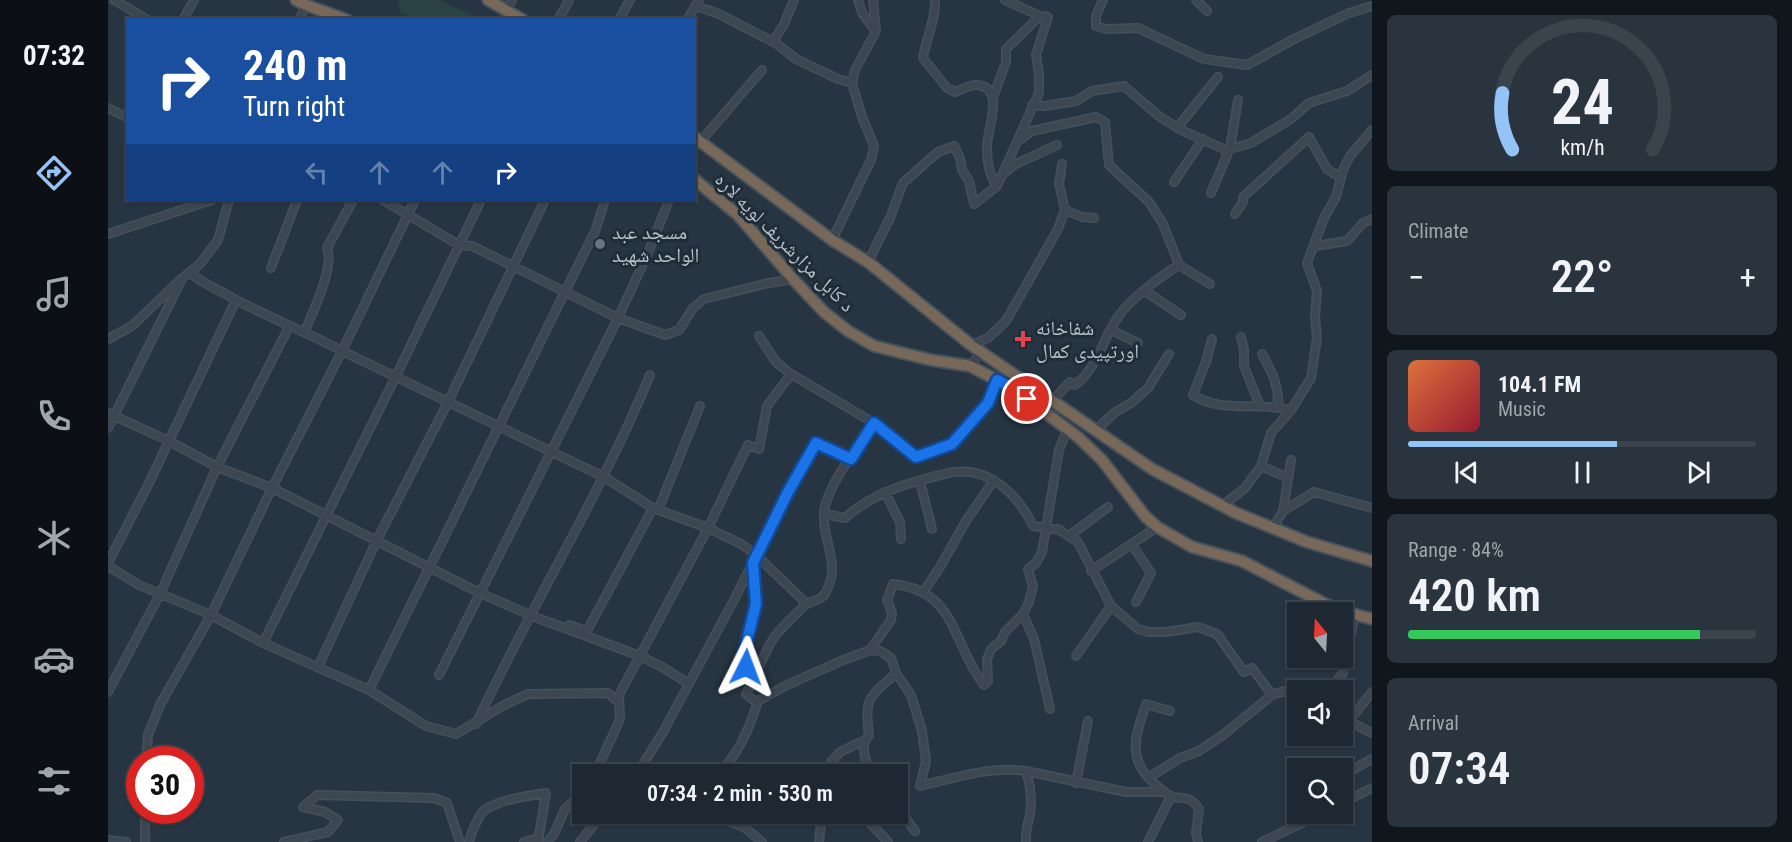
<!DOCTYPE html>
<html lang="en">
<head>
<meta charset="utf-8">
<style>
  :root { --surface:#1d2832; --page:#2a343e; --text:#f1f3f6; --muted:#a0a6ac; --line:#3b444d; --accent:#94c4f5 }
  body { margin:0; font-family:"Roboto Condensed","Noto Naskh Arabic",sans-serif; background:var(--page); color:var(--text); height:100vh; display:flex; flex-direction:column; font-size:22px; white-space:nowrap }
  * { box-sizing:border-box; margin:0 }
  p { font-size:20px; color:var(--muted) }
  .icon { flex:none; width:33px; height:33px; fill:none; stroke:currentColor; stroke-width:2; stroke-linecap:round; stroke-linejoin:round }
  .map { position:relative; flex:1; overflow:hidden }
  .panel { display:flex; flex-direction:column; gap:15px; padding:15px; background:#10161c; width:420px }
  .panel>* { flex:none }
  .guide { position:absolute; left:18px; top:18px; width:570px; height:183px; border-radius:0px; box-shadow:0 2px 4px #0004,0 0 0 2px var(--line); background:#1a4fa0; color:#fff; overflow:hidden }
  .needle { width:39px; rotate:342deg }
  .tools { position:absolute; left:1179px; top:602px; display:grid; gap:12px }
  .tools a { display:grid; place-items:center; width:66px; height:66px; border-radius:0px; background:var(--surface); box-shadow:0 2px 4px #0004,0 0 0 2px var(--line); font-size:30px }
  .speed { position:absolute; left:18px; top:746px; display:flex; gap:12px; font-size:30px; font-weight:700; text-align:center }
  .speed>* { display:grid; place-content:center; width:78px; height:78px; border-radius:50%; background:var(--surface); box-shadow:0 2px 4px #0004,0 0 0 2px var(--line); line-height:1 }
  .speed .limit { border:9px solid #d22; background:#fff; color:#111 }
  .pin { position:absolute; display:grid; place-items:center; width:51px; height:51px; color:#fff; margin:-26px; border:3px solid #fff; border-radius:50%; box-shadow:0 2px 6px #0007 }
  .me { position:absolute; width:66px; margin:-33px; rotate:3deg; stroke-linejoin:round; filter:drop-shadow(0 0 4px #0008) }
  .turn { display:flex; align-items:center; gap:21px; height:126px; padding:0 18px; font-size:27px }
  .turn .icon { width:78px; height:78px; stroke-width:2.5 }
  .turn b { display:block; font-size:42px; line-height:51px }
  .lanes { display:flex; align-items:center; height:57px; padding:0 18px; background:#0003; justify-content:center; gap:30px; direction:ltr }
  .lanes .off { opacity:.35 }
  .big { font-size:45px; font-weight:600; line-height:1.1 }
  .panel .card { flex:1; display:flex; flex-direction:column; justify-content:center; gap:9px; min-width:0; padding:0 21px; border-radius:9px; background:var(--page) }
  .panel .dial { align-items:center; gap:0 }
  .dial svg { height:156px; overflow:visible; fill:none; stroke:var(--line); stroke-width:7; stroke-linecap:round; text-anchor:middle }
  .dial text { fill:var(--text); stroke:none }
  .song { display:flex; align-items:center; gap:18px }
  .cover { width:72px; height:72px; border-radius:9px; background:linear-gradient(135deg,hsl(20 70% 55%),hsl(350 70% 35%)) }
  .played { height:6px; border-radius:3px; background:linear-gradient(90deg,var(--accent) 60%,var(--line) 60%) }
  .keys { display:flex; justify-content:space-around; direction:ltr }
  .heat { display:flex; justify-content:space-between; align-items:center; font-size:33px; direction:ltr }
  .charge { height:9px; border-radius:4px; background:linear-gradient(90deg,#34c759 84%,var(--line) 0) }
  .trip { position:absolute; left:464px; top:764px; width:336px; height:60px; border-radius:0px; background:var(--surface); box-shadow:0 2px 4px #0004,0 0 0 2px var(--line); font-weight:600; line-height:60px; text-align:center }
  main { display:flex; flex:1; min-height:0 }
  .dock { display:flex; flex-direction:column; width:108px; justify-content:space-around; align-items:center; background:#0c1014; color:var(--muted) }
  .dock .icon { width:42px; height:42px }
  .dock .current { color:var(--accent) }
  .dock b { font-size:27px; color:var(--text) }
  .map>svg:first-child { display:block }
  .green { fill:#294243 }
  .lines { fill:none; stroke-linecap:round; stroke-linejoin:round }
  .minor-casing { stroke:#45505b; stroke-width:10 }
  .highway-casing { stroke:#46525c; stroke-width:14 }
  .minor { stroke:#3c4752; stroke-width:7 }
  .highway { stroke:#776859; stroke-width:10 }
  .route-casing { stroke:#114b97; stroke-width:15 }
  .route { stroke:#1a73e8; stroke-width:10 }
  .worship-dot { fill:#6b7280; stroke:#202c37; stroke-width:2 }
  .health-dot { fill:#e0444e; stroke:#202c37; stroke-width:2 }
  .labels { text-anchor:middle; stroke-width:6; stroke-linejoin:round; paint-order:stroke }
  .poi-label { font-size:20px; fill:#b9c2cb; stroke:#202c37; text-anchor:start }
  .street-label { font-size:20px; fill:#b9c2cb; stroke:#202c37 }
</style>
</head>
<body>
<main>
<nav class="dock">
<b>07:32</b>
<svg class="icon current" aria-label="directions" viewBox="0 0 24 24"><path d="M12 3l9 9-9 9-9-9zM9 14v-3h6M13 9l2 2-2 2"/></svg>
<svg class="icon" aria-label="music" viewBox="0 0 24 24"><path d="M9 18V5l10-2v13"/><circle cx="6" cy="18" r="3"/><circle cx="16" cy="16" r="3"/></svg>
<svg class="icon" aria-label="phone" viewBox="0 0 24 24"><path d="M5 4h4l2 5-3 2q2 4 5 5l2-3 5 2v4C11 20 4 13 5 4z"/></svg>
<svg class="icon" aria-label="climate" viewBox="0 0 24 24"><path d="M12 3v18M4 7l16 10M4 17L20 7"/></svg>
<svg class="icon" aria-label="car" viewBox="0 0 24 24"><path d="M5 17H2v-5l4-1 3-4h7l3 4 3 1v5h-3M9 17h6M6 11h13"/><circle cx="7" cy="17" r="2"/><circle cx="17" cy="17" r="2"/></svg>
<svg class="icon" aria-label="filters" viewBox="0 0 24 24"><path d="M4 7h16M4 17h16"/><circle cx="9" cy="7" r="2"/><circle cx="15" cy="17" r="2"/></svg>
</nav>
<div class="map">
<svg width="1264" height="842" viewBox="0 0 1264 842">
  <rect width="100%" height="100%" fill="#273542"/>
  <path class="green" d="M289 0H332L373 19H308L292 12Z"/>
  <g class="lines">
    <defs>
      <path id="minor" d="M6 0 40 20
        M750 0 754 13 766 29
        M827 0C828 20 818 38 815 58L839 88 847 92C853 90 863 84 869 85 898 87 879 130 879 146 879 159 880 175 889 186
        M995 0 988 16V26L999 29 1030 28 1096 59 1139 65 1188 38 1241 13 1264 6
        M1088 0 1099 11
        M588 6 611 14 669 44 688 59 730 79 744 83
        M398 9 404 0
        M75 20 86 0
        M191 20 198 5
        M450 20 461 0
        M511 20 522 0
        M579 20 591 0
        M665 42 676 24 686 0
        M885 97 898 62V49L932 16
        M924 105 936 106 968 101 984 91 1016 86 1052 117 1075 131 1118 150 1143 143 1183 119 1201 103 1239 91 1264 75
        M0 108 20 118
        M1069 128 1110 77
        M592 142 654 70
        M909 142 924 131 988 117 997 122 1001 165 1041 202 1055 224 1071 265 1102 284
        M896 173 906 165 949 145
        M1066 182 1095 139
        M1103 193 1122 148 1130 100
        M275 200 351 245 364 246 510 318 557 335 571 330 585 308 596 299 656 284 685 279
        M957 210 974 217 986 218
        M1127 214 1135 202V197L1201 137 1219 169 1233 178
        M0 234 104 200
        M724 240 763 160 766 146 754 117 744 83 747 70 768 31 765 0
        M1207 246 1239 241 1255 223 1264 219
        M760 262 782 218 795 183 830 152 846 146 852 158 854 170 861 181 866 204 889 186 931 93V74L928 55 940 17 932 16 897 0
        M163 268 189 200
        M83 273C91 281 104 287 114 292 153 315 195 330 234 351L496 477 545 508 600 528 633 544 647 554 699 604
        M1037 291 1073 315
        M1003 330 1030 343
        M197 331C204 313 227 267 219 248L245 200
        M651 336 668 362 683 374 766 423 808 457 845 444 880 403 889 380
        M1133 337 1136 349V366L1152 406
        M0 339 24 326 72 280 92 264 110 240 121 200
        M1104 339 1098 362 1085 395C1114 414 1151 401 1183 410
        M863 345 880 338 898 321 950 229 957 210 951 184 954 164
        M1154 354C1164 372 1171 385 1170 406
        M862 366 873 352
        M944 401 962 382 967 385C989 369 995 338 1010 317 1021 300 1053 276 1071 265
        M0 413 61 441 109 467 164 488 372 593 424 616 532 656 556 668 581 684
        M766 423C750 447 720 484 716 511 713 540 734 563 718 592 713 602 703 600 696 606 687 615 675 626 667 636 656 652 648 676 638 694L645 700 650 701 677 686 733 661 762 650 772 651 783 658 788 673 803 695 814 731 818 761 812 786C847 778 882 766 918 771 922 784 924 800 922 814 920 824 917 832 918 842
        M0 428 72 283
        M988 430 1006 413 1023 403 1040 388 1061 354
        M1153 466 1180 478
        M812 481 824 529
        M777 492 792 522 793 539
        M1114 506 1137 488 1153 466 1163 433 1183 410 1203 378 1209 338 1207 317 1209 291 1199 263 1216 218 1228 197 1235 170 1242 156 1264 130
        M550 510 592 406
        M1175 511 1206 492 1264 508
        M716 514 737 518C756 500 780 490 806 482 819 479 833 474 846 472 882 467 911 496 925 526L939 528
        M1165 528 1175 511 1183 460
        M938 529H950L970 542 1003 606 1030 629 1041 632H1058L1090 627 1098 630 1109 634 1136 672 1144 668 1164 695
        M961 536 1000 507
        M1024 545 1043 573 1028 602
        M0 563 41 483 128 300
        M0 566 31 585 103 615 155 643 261 690 318 726 348 734 396 705 420 694 500 693 510 702
        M983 571 1049 527
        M816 591 832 567 858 521 886 480
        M1212 612 1217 604
        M915 614 926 639 942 709
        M461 625 479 631 545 508
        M155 643 288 376 373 200
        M762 650 783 620 784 613 779 600 785 584C849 591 843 642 876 685
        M1188 652 1190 650
        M968 656 1003 606
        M210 667 269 540 340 402 437 200
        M331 675 510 318 541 251 561 200
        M876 685 880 681 879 659 883 649 893 641 897 632 915 614 921 602 925 586 920 569 928 563 934 552 951 450 959 430
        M642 687 636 652 648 604 645 566
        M261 690 488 229 497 200
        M1190 690 1202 684 1205 690
        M1222 690 1235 673 1247 614
        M0 692 52 594 109 467 181 327
        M1062 711 1038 704C1027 737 1018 760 1048 785 1052 788 1058 795 1063 796 1077 801 1079 793 1091 809L1088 833 1090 842
        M1234 718 1264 733
        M1240 722 1264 692
        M368 724C423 606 492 496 542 375
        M38 759 40 735 53 703 103 615 164 488 234 351 307 200
        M918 771 1018 792H1057
        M1240 772 1264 759
        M487 774 512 719 511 695 600 528 640 445 651 449 659 406 683 374
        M529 774 555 732 627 598 680 492 708 443 743 459
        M610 774C631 754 641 729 650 701
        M720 774 723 762 732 752 757 740
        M763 774C758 762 751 746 761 735 756 697 761 698 788 673
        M1040 778 1072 758 1091 751 1115 735 1164 695 1176 691 1179 693 1190 690
        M968 783 980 721
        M1234 803 1264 788
        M789 807 807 831
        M37 810V842
        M601 813 636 827 654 842
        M753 813 780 842
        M0 840 18 842
        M176 842 220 832 230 820 217 812 195 807 209 795 326 798 339 803 352 842
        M361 842C363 834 371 813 378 809 395 799 419 796 438 793L430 842
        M416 842 430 838
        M439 842 446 834 457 809 474 794
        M472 842 495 813
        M711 842 714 813
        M1040 842 1063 796
        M1154 842 1215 813"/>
      <path id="highway" d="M188 0 198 5 239 20
        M380 0 415 20
        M586 137 724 240 760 262 863 345 1044 469 1128 513 1199 542 1264 561
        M586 179 630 215 685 279 716 312 740 331 766 346 823 360 862 366 904 388 970 437 994 460 1037 516 1049 527 1084 547 1134 561 1217 604 1234 611 1264 619"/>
    </defs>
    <use href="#minor" class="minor-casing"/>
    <use href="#highway" class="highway-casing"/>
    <use href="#minor" class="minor"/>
    <use href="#highway" class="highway"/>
  </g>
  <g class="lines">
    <defs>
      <path id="route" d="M638 667 636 652 648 604 645 563 680 492 708 443 743 459 766 423 808 457 844 444 880 403 889 380 904 388 919 399"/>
    </defs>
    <use href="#route" class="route-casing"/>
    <use href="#route" class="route"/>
  </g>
  <circle class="worship-dot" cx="492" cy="244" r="6"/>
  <path class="health-dot" d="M912 330h6v6h6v6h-6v6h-6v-6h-6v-6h6z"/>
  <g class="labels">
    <g class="poi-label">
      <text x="504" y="239">مسجد عبد<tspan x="504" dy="23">الواحد شهید</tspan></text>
      <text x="928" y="335">شفاخانه<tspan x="928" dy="23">اورتپیدی کمال</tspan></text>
    </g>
    <g class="street-label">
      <text transform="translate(677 242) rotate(45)" y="7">د کابل مزارشریف لویه لاره</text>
    </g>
  </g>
</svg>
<div class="tools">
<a><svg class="needle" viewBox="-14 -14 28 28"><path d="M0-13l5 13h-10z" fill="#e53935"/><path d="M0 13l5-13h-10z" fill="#a0a6ac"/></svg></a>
<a><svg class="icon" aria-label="sound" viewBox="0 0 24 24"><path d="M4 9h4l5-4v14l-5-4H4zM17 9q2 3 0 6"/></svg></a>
<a><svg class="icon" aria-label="search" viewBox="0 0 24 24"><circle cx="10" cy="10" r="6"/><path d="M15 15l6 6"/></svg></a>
</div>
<div class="speed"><div class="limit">30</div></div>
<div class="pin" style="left:919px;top:399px;background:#d93025"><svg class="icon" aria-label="arrive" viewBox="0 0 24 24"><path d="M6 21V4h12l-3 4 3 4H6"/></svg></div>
<svg class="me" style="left:638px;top:667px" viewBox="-20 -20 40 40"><path d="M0-17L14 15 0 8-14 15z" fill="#1a73e8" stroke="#fff" stroke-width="4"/></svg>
<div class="trip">07:34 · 2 min · 530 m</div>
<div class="guide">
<div class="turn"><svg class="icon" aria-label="right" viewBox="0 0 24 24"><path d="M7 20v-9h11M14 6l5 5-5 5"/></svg><div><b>240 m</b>Turn right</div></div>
<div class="lanes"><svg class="icon off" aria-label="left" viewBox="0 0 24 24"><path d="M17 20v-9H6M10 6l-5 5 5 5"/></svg><svg class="icon off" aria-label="ahead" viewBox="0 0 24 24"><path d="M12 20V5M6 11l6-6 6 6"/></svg><svg class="icon off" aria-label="ahead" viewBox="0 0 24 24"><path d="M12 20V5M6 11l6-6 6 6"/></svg><svg class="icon" aria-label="right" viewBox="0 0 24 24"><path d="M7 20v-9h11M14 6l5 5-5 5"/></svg></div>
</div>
</div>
<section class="panel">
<div class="card dial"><svg viewBox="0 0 100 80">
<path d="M14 69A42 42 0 1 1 86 69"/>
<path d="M14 69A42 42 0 0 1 9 40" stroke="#94c4f5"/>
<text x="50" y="56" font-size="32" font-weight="700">24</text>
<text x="50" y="72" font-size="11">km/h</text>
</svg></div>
<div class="card"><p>Climate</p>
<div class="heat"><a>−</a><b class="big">22°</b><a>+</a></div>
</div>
<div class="card">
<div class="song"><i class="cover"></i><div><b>104.1 FM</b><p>Music</p></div></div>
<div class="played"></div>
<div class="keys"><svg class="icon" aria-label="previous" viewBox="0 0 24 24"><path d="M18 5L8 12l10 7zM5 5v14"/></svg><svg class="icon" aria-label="pause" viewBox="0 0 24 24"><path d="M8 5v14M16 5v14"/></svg><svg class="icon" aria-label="next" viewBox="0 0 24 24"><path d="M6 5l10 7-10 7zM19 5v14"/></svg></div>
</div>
<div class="card"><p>Range · 84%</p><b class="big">420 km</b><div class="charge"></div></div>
<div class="card"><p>Arrival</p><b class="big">07:34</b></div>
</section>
</main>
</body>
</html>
